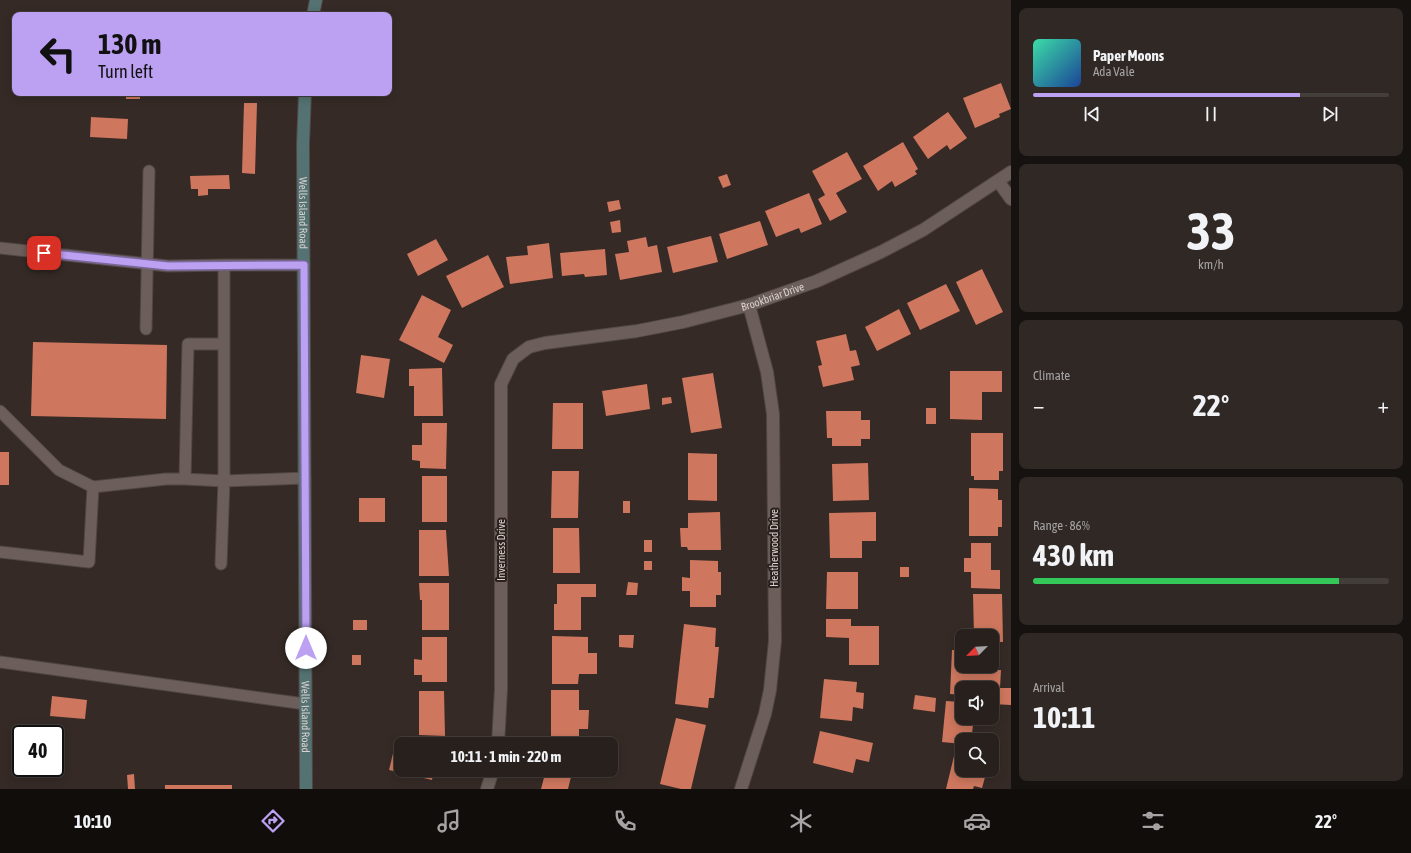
<!DOCTYPE html>
<html lang="en">
<head>
<meta charset="utf-8">
<style>
  :root { --surface:#28201c; --page:#302825; --text:#f1f3f6; --muted:#a5a3a3; --line:#443e3b; --accent:#bca0f2 }
  body { margin:0; font-family:"Asap Condensed",sans-serif; background:var(--page); color:var(--text); height:100vh; display:flex; flex-direction:column; font-size:15px; white-space:nowrap }
  * { box-sizing:border-box; margin:0 }
  p { font-size:13px; color:var(--muted) }
  .icon { flex:none; width:22px; height:22px; fill:none; stroke:currentColor; stroke-width:2; stroke-linecap:round; stroke-linejoin:round }
  .map { position:relative; flex:1; overflow:hidden }
  .drawer { display:flex; flex-direction:column; gap:8px; padding:8px; background:#16120f; width:400px }
  .drawer>* { flex:none }
  .guide { position:absolute; left:12px; top:12px; width:380px; height:84px; border-radius:8px; box-shadow:0 2px 10px #0003,0 0 0 1px var(--line); background:#bca0f2; color:#111; overflow:hidden }
  .needle { width:26px; rotate:246deg }
  .controls { position:absolute; left:955px; top:629px; display:grid; gap:8px }
  .controls a { display:grid; place-items:center; width:44px; height:44px; border-radius:8px; background:var(--surface); box-shadow:0 2px 10px #0003,0 0 0 1px var(--line); font-size:20px }
  .speed { position:absolute; left:12px; top:725px; display:flex; gap:8px; font-size:20px; font-weight:700; text-align:center }
  .speed>* { display:grid; place-content:center; width:52px; height:52px; border-radius:50%; background:var(--surface); box-shadow:0 2px 10px #0003,0 0 0 1px var(--line); line-height:1 }
  .speed .limit { border:2px solid #111; border-radius:6px; background:#fff; color:#111 }
  .pin { position:absolute; display:grid; place-items:center; width:34px; height:34px; color:#fff; margin:-17px; border-radius:8px; box-shadow:0 2px 6px #0006 }
  .me { position:absolute; width:44px; margin:-22px; rotate:0deg; stroke-linejoin:round; filter:drop-shadow(0 0 3px #0008) }
  .turn { display:flex; align-items:center; gap:14px; height:84px; padding:0 20px; font-size:18px }
  .turn .icon { width:52px; height:52px; stroke-width:2.5 }
  .turn b { display:block; font-size:28px; line-height:34px }
  .big { font-size:30px; font-weight:700; line-height:1.1 }
  .drawer .widget { flex:1; display:flex; flex-direction:column; justify-content:center; gap:6px; min-width:0; padding:0 14px; border-radius:8px; background:var(--page) }
  .drawer .dial { align-items:center; gap:0 }
  .dial b { font-size:52px; line-height:1 }
  .song { display:flex; align-items:center; gap:12px }
  .cover { width:48px; height:48px; border-radius:6px; background:linear-gradient(135deg,hsl(160 70% 55%),hsl(220 70% 35%)) }
  .played { height:4px; border-radius:2px; background:linear-gradient(90deg,var(--accent) 75%,var(--line) 75%) }
  .keys { display:flex; justify-content:space-around; direction:ltr }
  .heat { display:flex; justify-content:space-between; align-items:center; font-size:22px; direction:ltr }
  .charge { height:6px; border-radius:3px; background:linear-gradient(90deg,#34c759 86%,var(--line) 0) }
  .trip { position:absolute; left:394px; top:737px; width:224px; height:40px; border-radius:8px; background:var(--surface); box-shadow:0 2px 10px #0003,0 0 0 1px var(--line); font-weight:700; line-height:40px; text-align:center }
  .dock { display:flex; height:64px; justify-content:space-around; align-items:center; background:#100d0b; color:var(--muted) }
  .dock .icon { width:28px; height:28px }
  .dock .current { color:var(--accent) }
  .dock b { font-size:18px; color:var(--text) }
  main { display:flex; flex:1; min-height:0 }
  .map>svg:first-child { display:block }
  .building { fill:#ce775e }
  .lines { fill:none; stroke-linecap:round; stroke-linejoin:round }
  .lane-casing { stroke:#514745; stroke-width:13 }
  .street-casing { stroke:#514745; stroke-width:14 }
  .secondary-casing { stroke:#514745; stroke-width:14 }
  .lane { stroke:#6c5f5b; stroke-width:11 }
  .street { stroke:#6c5f5b; stroke-width:12 }
  .secondary { stroke:#547271; stroke-width:12 }
  .route-casing { stroke:#7a689d; stroke-width:10 }
  .route { stroke:#bca0f2; stroke-width:7 }
  .labels { text-anchor:middle; stroke-width:4; stroke-linejoin:round; paint-order:stroke }
  .street-label { font-size:11px; fill:#d9d1cf; stroke:#2b201d }
</style>
</head>
<body>
<main>
<div class="map">
<svg width="1011" height="789" viewBox="0 0 1011 789">
  <rect width="100%" height="100%" fill="#352a26"/>
  <path class="building" d="M1001 83 1011 109 999 114 1000 117 975 128 963 98Z
    M126 93H140V99H126Z
    M244 103H257L255 174 242 173Z
    M948 112 967 138 950 150 947 145 928 159 913 137Z
    M91 117 128 119 127 139 90 137Z
    M903 142 918 169 915 171 917 174 895 187 892 181 878 191 863 166Z
    M847 152 862 179 836 193 847 212 830 221 818 199 825 195 812 171Z
    M727 174 731 185 723 188 718 177Z
    M229 175 230 189H208V195L198 196V189H191L190 176Z
    M809 193 822 224 801 233 799 228 776 237 765 211Z
    M619 200 621 209 609 212 607 202Z
    M620 220 621 232 612 233 610 222Z
    M760 221 768 245 727 259 719 234Z
    M711 236 718 262 673 273 667 247Z
    M646 237 648 247 657 245 662 272 620 280 615 254 629 252 627 241Z
    M436 239 448 260 418 276 407 254Z
    M549 243 553 278 510 284 506 257 528 255 527 246Z
    M605 249 607 275 585 277 584 274 562 276 560 253Z
    M488 255 504 287 462 308 446 276Z
    M982 269 1003 312 976 325 956 282Z
    M946 284 960 311 920 330 907 303Z
    M422 295 451 310 438 337 453 345 444 363 399 340Z
    M899 309 911 334 877 351 865 327Z
    M846 334 850 351 856 350 860 365 851 367 854 380 823 387 818 366 822 365 816 341Z
    M33 342 167 345 166 419 31 416Z
    M361 355 390 359 384 398 356 393Z
    M442 368 443 416H414V386H409V369Z
    M950 371H1002V392H982V420L950 419Z
    M713 373 722 428 691 433 682 378Z
    M647 384 650 409 606 416 602 391Z
    M671 397 672 403 662 405V398Z
    M553 403H583V449H552Z
    M926 408H936V424H926Z
    M826 411H861V420H870V439H861V446H832V438H827Z
    M422 423H447L446 469 420 468V461L412 460V445H422Z
    M971 433H1003V471H999V480H974V476H971Z
    M0 452H9V485H0Z
    M688 453 717 454V501L688 500Z
    M868 463 869 500 833 501 832 464Z
    M552 471H579L578 518H551Z
    M422 476H447V522H422Z
    M969 488 998 489V500H1002V527H998V536H969Z
    M359 498H385V522H359Z
    M623 501H630V513H623Z
    M720 512 721 550H688L687 547H681L680 528H688V513Z
    M876 512V541H862V558H830L829 513Z
    M553 528H579L580 573H553Z
    M419 530H446L449 576H419Z
    M644 540H652V552H644Z
    M971 543H991V570H1000V589L971 588V572H964V558H971Z
    M690 560 718 561V572H721V595H716V607H690V591H682V577L690 578Z
    M644 561H652V570H644Z
    M900 567H909V577H900Z
    M827 572H858V609H826Z
    M628 582 638 583 637 595H626Z
    M419 583H449V630H422V600H420Z
    M557 584H596V597H581V630H554V604H557Z
    M973 594H1002L1003 642H992V636H974Z
    M826 619H851V626H879V665H849V638L826 637Z
    M353 620H367V630H353Z
    M684 624 716 628 715 647H719L714 698H709L708 708 675 704Z
    M619 635H634L633 648 619 647Z
    M552 636 588 637V653H597V674H579L578 684H552Z
    M422 637H447V682H422V675H414V659L422 660Z
    M952 650H962V666H992V652H997L996 670H1001L1000 688H1011V705L992 704V688H962V695L950 694Z
    M352 655H361V665H352Z
    M824 679 857 682 856 692 864 693 863 709 853 707 852 721 820 718Z
    M551 690H579V710H589L588 729H579V738H551Z
    M419 691H444L445 736 419 735Z
    M915 695 936 698 935 712 913 709Z
    M52 696 87 700 85 719 50 716Z
    M946 701 962 702V718H974L972 733 993 736V740H962V744L942 742Z
    M676 718 706 725 691 789H681L660 784Z
    M820 731 873 743 869 762 856 759 853 773 813 763Z
    M395 745 401 747V770H434L432 780 389 770Z
    M954 756 962 758V770H987L982 788 974 786 973 789H946Z
    M546 770H562L572 773 568 789H541Z
    M134 774 135 789H128L127 775Z
    M165 785H232V789H165Z"/>
  <g class="lines">
    <defs>
      <path id="lane" d="M0 248 168 266 224 265
        M146 329 149 171
        M224 344H188L185 479 224 481 305 478
        M0 411 59 470 93 487 166 479H185
        M0 552 89 562 93 487
        M221 564 224 481V265H304
        M0 662 305 704"/>
      <g id="street">
        <path d="M998 181 1011 199"/>
        <path id="s1" d="M498 744 501 689V384L513 359 529 347 545 343 637 331 683 322 749 305 817 281 881 252 923 230 1011 172"/>
        <path d="M487 789 493 770"/>
        <path d="M741 789 765 714 770 690 775 641 773 414 767 372 749 305"/>
      </g>
      <g id="secondary">
        <path d="M313 15 316 0"/>
        <path id="s2" d="M305 93 303 144 306 789"/>
      </g>
    </defs>
    <use href="#lane" class="lane-casing"/>
    <use href="#street" class="street-casing"/>
    <use href="#secondary" class="secondary-casing"/>
    <use href="#lane" class="lane"/>
    <use href="#street" class="street"/>
    <use href="#secondary" class="secondary"/>
  </g>
  <g class="lines">
    <defs>
      <path id="route" d="M44 253 168 266 304 265 306 648"/>
    </defs>
    <use href="#route" class="route-casing"/>
    <use href="#route" class="route"/>
  </g>
  <g class="labels">
    <g class="street-label">
      <text dy="4" stroke="none"><textPath href="#s2" startOffset="120">Wells Island Road</textPath></text>
      <text dy="4" stroke="none"><textPath href="#s1" startOffset="657">Brookbriar Drive</textPath></text>
      <text transform="translate(774 548) rotate(-90)" y="4">Heatherwood Drive</text>
      <text transform="translate(501 550) rotate(-90)" y="4">Inverness Drive</text>
      <text dy="4" stroke="none"><textPath href="#s2" startOffset="624">Wells Island Road</textPath></text>
    </g>
  </g>
</svg>
<div class="controls">
<a><svg class="needle" viewBox="-14 -14 28 28"><path d="M0-13l5 13h-10z" fill="#e53935"/><path d="M0 13l5-13h-10z" fill="#a5a3a3"/></svg></a>
<a><svg class="icon" aria-label="sound" viewBox="0 0 24 24"><path d="M4 9h4l5-4v14l-5-4H4zM17 9q2 3 0 6"/></svg></a>
<a><svg class="icon" aria-label="search" viewBox="0 0 24 24"><circle cx="10" cy="10" r="6"/><path d="M15 15l6 6"/></svg></a>
</div>
<div class="speed"><div class="limit">40</div></div>
<div class="pin" style="left:44px;top:253px;background:#d93025"><svg class="icon" aria-label="arrive" viewBox="0 0 24 24"><path d="M6 21V4h12l-3 4 3 4H6"/></svg></div>
<svg class="me" style="left:306px;top:648px" viewBox="-20 -20 40 40"><circle r="19" fill="#fff"/><path d="M0-13L10 11 0 6-10 11z" fill="#bca0f2"/></svg>
<div class="trip">10:11 · 1 min · 220 m</div>
<div class="guide">
<div class="turn"><svg class="icon" aria-label="left" viewBox="0 0 24 24"><path d="M17 20v-9H6M10 6l-5 5 5 5"/></svg><div><b>130 m</b>Turn left</div></div>
</div>
</div>
<section class="drawer">
<div class="widget">
<div class="song"><i class="cover"></i><div><b>Paper Moons</b><p>Ada Vale</p></div></div>
<div class="played"></div>
<div class="keys"><svg class="icon" aria-label="previous" viewBox="0 0 24 24"><path d="M18 5L8 12l10 7zM5 5v14"/></svg><svg class="icon" aria-label="pause" viewBox="0 0 24 24"><path d="M8 5v14M16 5v14"/></svg><svg class="icon" aria-label="next" viewBox="0 0 24 24"><path d="M6 5l10 7-10 7zM19 5v14"/></svg></div>
</div>
<div class="widget dial"><b>33</b><p>km/h</p></div>
<div class="widget"><p>Climate</p>
<div class="heat"><a>−</a><b class="big">22°</b><a>+</a></div>
</div>
<div class="widget"><p>Range · 86%</p><b class="big">430 km</b><div class="charge"></div></div>
<div class="widget"><p>Arrival</p><b class="big">10:11</b></div>
</section>
</main>
<nav class="dock">
<b>10:10</b>
<svg class="icon current" aria-label="directions" viewBox="0 0 24 24"><path d="M12 3l9 9-9 9-9-9zM9 14v-3h6M13 9l2 2-2 2"/></svg>
<svg class="icon" aria-label="music" viewBox="0 0 24 24"><path d="M9 18V5l10-2v13"/><circle cx="6" cy="18" r="3"/><circle cx="16" cy="16" r="3"/></svg>
<svg class="icon" aria-label="phone" viewBox="0 0 24 24"><path d="M5 4h4l2 5-3 2q2 4 5 5l2-3 5 2v4C11 20 4 13 5 4z"/></svg>
<svg class="icon" aria-label="climate" viewBox="0 0 24 24"><path d="M12 3v18M4 7l16 10M4 17L20 7"/></svg>
<svg class="icon" aria-label="car" viewBox="0 0 24 24"><path d="M5 17H2v-5l4-1 3-4h7l3 4 3 1v5h-3M9 17h6M6 11h13"/><circle cx="7" cy="17" r="2"/><circle cx="17" cy="17" r="2"/></svg>
<svg class="icon" aria-label="filters" viewBox="0 0 24 24"><path d="M4 7h16M4 17h16"/><circle cx="9" cy="7" r="2"/><circle cx="15" cy="17" r="2"/></svg>
<b>22°</b>
</nav>
</body>
</html>
